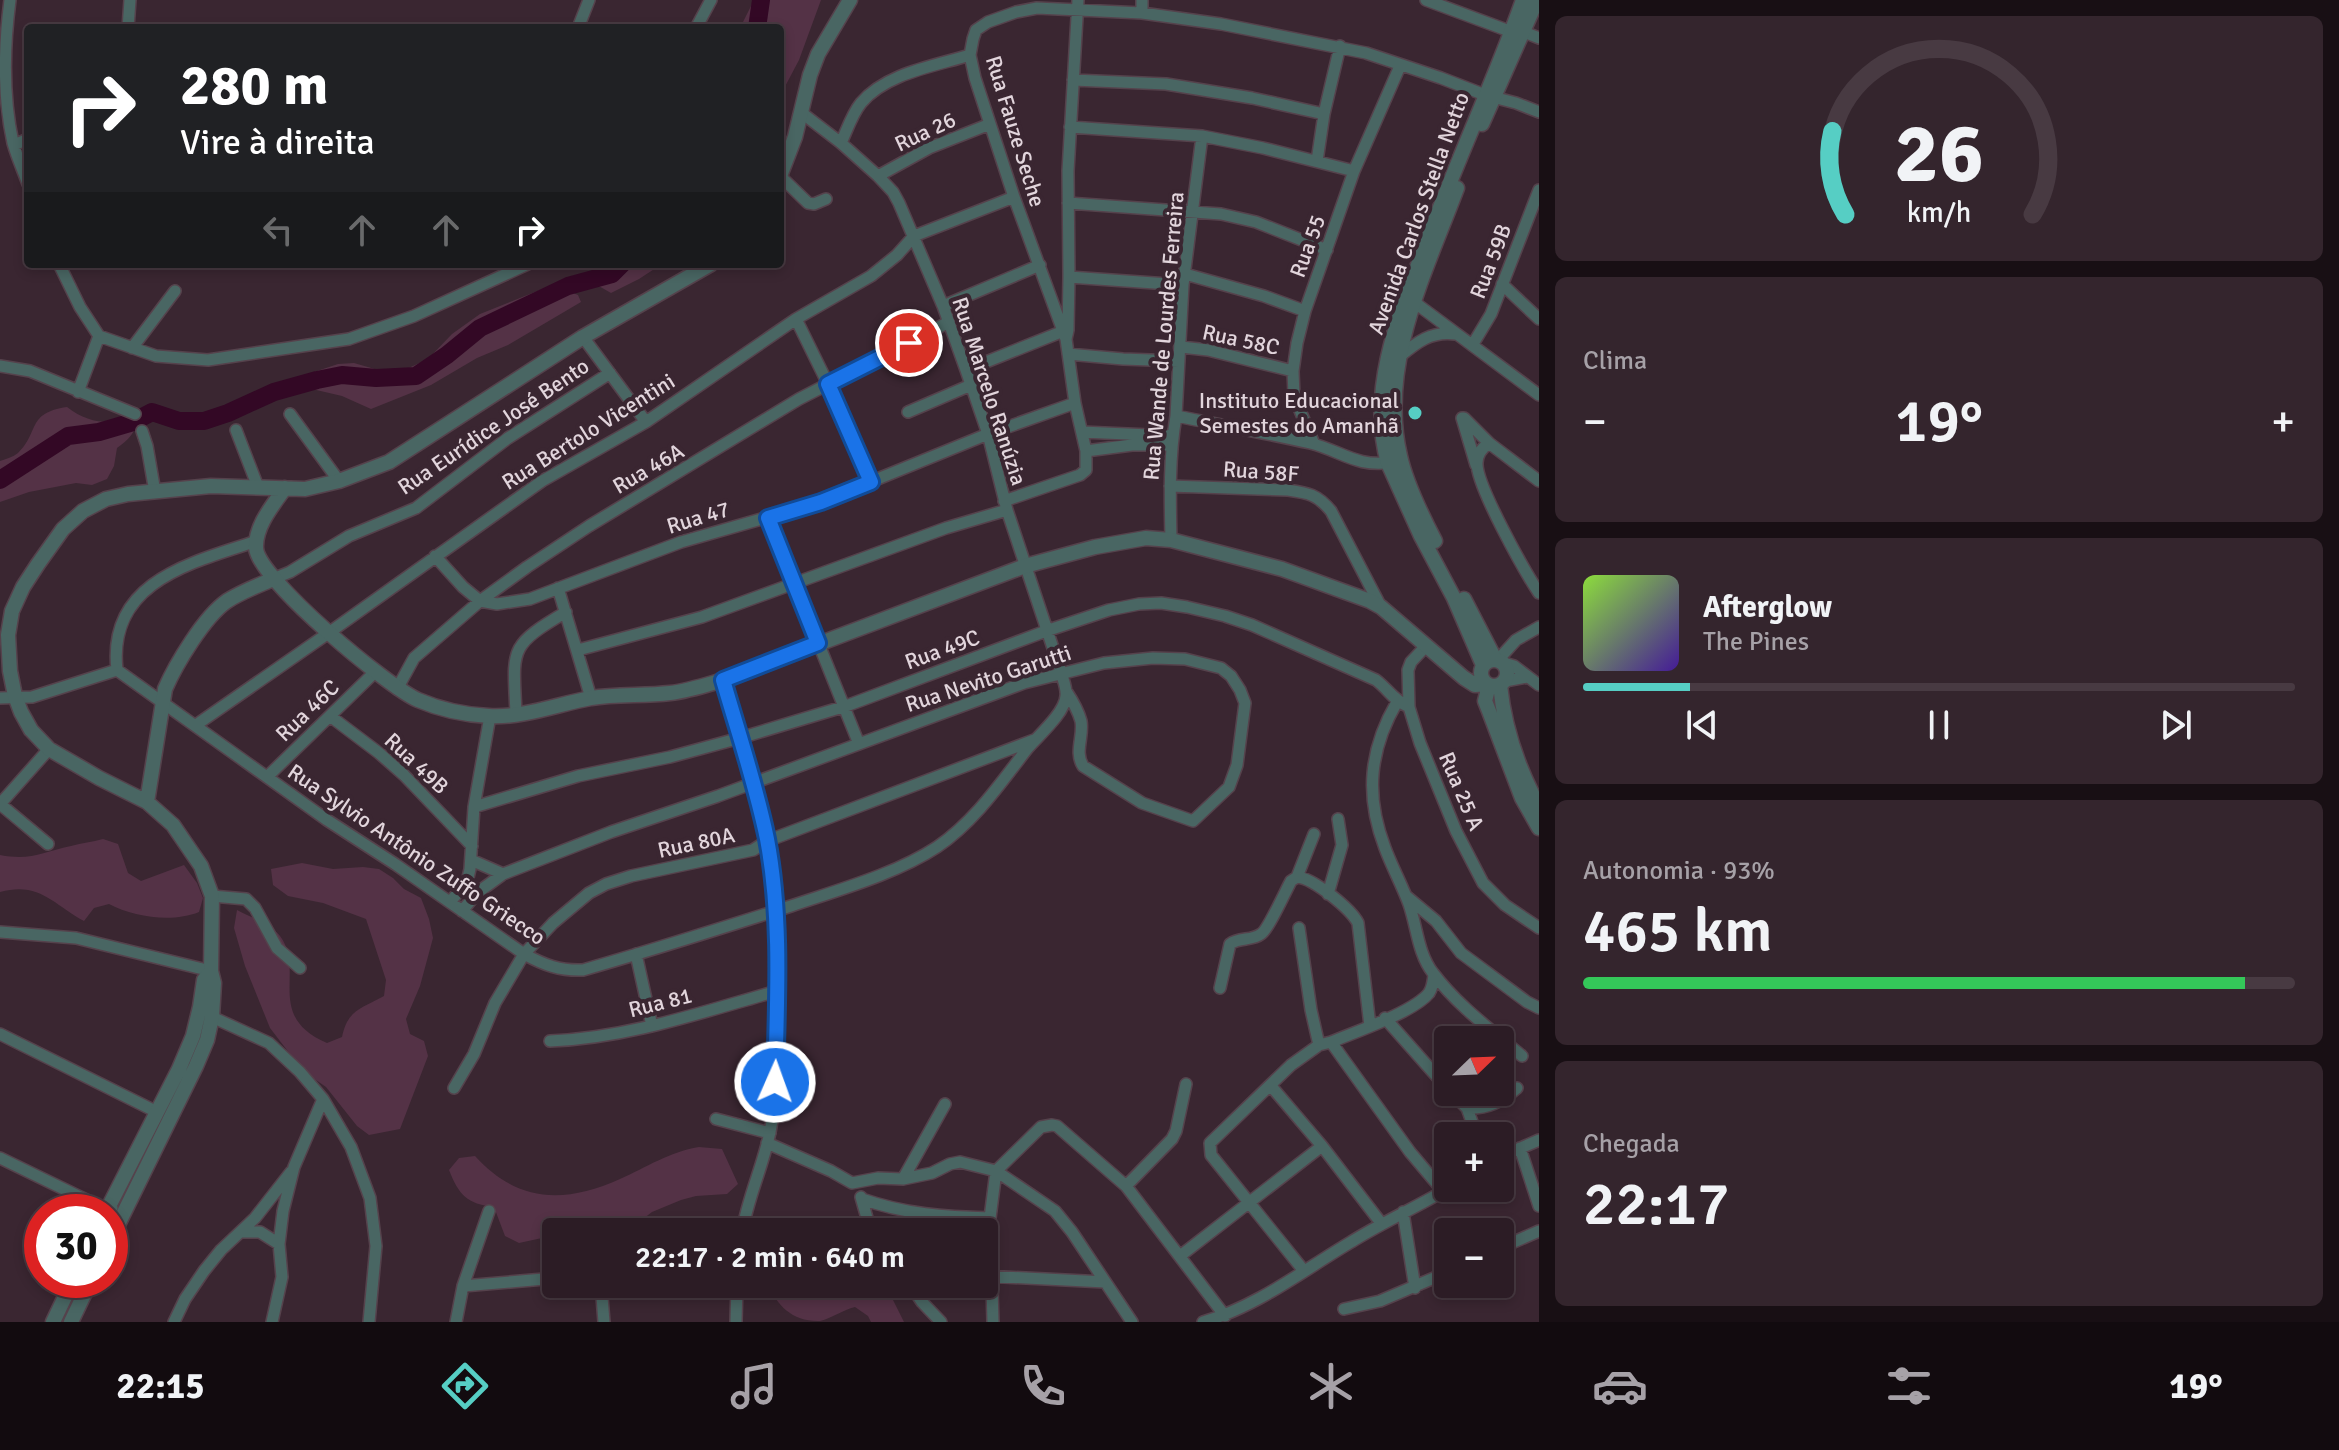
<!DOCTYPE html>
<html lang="pt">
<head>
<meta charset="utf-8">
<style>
  :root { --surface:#2c1c25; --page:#34252d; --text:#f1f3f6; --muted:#a6a1a7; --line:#483a42; --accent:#56cec4 }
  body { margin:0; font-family:Signika,sans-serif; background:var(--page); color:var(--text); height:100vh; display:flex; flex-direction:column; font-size:30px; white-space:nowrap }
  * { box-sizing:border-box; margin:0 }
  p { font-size:26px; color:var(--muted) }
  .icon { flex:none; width:44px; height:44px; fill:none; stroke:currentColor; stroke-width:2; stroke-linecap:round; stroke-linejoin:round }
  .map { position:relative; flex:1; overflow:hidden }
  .side { display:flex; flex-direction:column; gap:16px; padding:16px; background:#180f14; width:800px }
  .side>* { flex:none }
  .guide { position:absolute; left:24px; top:24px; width:760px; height:244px; border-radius:8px; box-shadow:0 4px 12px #0003,0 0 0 2px var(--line); background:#202124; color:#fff; overflow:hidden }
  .needle { width:52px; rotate:67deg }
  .controls { position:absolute; left:1434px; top:1026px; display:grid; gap:16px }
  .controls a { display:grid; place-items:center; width:80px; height:80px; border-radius:8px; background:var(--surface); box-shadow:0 4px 12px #0003,0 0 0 2px var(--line); font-size:40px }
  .speed { position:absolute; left:24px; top:1194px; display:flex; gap:16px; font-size:40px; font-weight:700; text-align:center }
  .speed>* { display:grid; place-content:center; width:104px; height:104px; border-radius:50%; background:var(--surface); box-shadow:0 4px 12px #0003,0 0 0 2px var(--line); line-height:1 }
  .speed .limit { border:12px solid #d22; background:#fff; color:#111 }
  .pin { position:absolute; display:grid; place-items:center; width:68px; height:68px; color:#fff; margin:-34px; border:4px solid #fff; border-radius:50%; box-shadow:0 2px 8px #0007 }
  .me { position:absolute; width:88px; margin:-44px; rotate:2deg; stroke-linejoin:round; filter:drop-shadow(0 0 6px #0008) }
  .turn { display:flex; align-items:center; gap:28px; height:168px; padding:0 24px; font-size:36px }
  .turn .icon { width:104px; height:104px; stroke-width:2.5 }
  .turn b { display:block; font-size:56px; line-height:68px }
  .lanes { display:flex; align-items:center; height:76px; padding:0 24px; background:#0003; justify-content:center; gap:40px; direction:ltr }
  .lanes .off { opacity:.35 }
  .big { font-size:60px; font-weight:600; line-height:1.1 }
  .side .widget { flex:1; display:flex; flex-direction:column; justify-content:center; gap:12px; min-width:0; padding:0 28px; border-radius:12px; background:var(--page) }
  .side .dial { align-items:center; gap:0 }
  .dial svg { height:208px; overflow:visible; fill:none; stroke:var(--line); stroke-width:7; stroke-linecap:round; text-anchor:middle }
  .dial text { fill:var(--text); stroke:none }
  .song { display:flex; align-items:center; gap:24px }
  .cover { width:96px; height:96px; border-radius:12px; background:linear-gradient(135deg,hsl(90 70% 55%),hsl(260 70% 35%)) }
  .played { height:8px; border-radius:4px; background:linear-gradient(90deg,var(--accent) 15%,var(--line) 15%) }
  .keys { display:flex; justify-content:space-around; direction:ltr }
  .heat { display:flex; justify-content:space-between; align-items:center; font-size:44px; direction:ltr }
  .charge { height:12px; border-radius:6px; background:linear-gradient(90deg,#34c759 93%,var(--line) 0) }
  .trip { position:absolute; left:542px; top:1218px; width:456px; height:80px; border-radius:8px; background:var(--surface); box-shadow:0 4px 12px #0003,0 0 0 2px var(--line); font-weight:600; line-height:80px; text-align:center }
  .dock { display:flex; height:128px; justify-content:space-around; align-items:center; background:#120b0f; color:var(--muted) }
  .dock .icon { width:56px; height:56px }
  .dock .on { color:var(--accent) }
  .dock b { font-size:36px; color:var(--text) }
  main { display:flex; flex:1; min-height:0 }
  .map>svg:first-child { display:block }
  .green { fill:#543246 }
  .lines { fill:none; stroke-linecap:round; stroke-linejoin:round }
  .river { stroke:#330825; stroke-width:18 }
  .minor-casing { stroke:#55424c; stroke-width:14 }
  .tertiary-casing { stroke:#55424c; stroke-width:17 }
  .minor { stroke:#496663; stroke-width:11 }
  .tertiary { stroke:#496663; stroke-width:14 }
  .route-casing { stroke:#114b97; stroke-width:20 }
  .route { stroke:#1a73e8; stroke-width:14 }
  .poi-dot { fill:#56cec4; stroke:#3a2631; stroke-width:3 }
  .labels { text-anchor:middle; stroke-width:8; stroke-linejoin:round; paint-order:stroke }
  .street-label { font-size:22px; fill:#e2d5dc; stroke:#3a2631 }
  .poi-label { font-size:22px; fill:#e2d5dc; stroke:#3a2631; text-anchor:end }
</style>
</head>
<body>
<main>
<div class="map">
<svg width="1539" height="1322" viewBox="0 0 1539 1322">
  <rect width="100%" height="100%" fill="#3a2631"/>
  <path class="green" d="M754 0H821L799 60 780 96V28H740Z
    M614 264H662L639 279 611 293 597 285 602 271Z
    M545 288 563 289 578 295 581 302 508 345 477 358 431 385 371 409 342 396 312 389 308 374 338 364 354 363 385 372H400L428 359 452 334 480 314Z
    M67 407C89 424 110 425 137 418 137 432 128 440 117 448L114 466 107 479 92 485 76 483 29 492 0 502V461C6 459 13 457 18 453 40 432 26 413 67 407Z
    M103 839 118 844 128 873 141 881 184 865 197 883 203 898 199 912C172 923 134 917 109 904L94 908 84 921C53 904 39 881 0 892V855C31 861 42 852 71 846 82 843 92 842 103 839Z
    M302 863 333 869 363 867 379 869 393 878 404 889 421 898 429 919 433 938 420 986 406 1019 410 1034 424 1041 428 1056 400 1129 369 1135 357 1126 326 1087 303 1071 270 1028 245 966 234 928 237 910C250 917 271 924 280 936 306 971 264 1016 327 1043L342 1037C348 1009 361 1009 384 996L386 980 366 919 323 903 288 896 273 885 271 869Z
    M699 1147 722 1149 738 1184 727 1194 696 1196 681 1200 652 1212 639 1222 642 1232H610L594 1221 562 1232H556V1235L519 1243 505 1236 494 1207C467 1204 459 1195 449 1170L459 1158 475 1156C518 1203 564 1204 620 1179 647 1167 669 1152 699 1147Z
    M768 1284H885L904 1322H871L868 1316 855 1307C843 1310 832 1318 820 1321 793 1322 777 1306 768 1284Z"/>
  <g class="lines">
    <path class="river" d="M757 28 761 0
      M0 480 68 436 99 432 133 422 152 412 179 421H204L228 413 274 392 317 380 342 375 376 378 416 376 447 355 480 328 568 286 612 274 622 264"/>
    <defs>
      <path id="minor" d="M10 0C4 46 3 97 13 143 17 157 23 170 28 184
        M1426 0 1512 32
        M1142 13V0
        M128 28 130 0
        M578 28 589 0
        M696 28 711 0
        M1524 32 1539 38
        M1073 80 1166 84 1252 98 1324 114
        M1070 127 1202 136 1263 148 1354 171
        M841 143C847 130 852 114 861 103 886 73 935 66 970 55
        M14 145 28 139
        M1317 161 1324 114 1340 46
        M780 176 808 203 814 204 826 199
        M878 176 929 148 990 124
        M1068 203 1221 214 1256 222 1327 250
        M59 264 80 307 99 336 156 356 208 360 349 339 414 316 528 264
        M1185 274 1264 296 1305 311
        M1069 277 1183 285
        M1502 284 1539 319
        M1410 299 1539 395
        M943 306 1040 265
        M796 319 828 384 871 482
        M583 337 646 422
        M1066 339 1014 197 975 78 970 55 973 39 976 30 988 22 1016 12 1037 8 1142 13 1221 24 1366 53 1441 78 1485 95 1516 103 1539 112
        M1473 344 1491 314 1539 190
        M1181 347 1208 350 1293 371
        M132 348 175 291
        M1068 354 1123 359 1179 361
        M1399 357C1417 342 1431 331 1455 334
        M0 366 30 371 135 414
        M966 370 1066 330
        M78 392 99 336
        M908 412 971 385
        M290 414 339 481
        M1176 416C1221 425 1266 433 1310 443 1342 451 1356 468 1393 462
        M236 430 258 487
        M142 431 147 446 155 492
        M1082 432 1173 436
        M1314 444 1294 396 1293 371 1297 343 1305 311 1354 171 1400 66
        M1086 451 1132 445H1172
        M1476 465 1462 418H1464L1489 443
        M1539 481 1489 443C1482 448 1477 454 1477 463 1476 485 1525 572 1539 593
        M1170 486 1287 490C1308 493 1317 494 1331 511L1381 607
        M1004 501 1080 475 1086 470V451L1075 403 1066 339 1068 330 1069 277 1068 171 1078 0
        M768 518 859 744
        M1171 540C1170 498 1169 457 1176 416L1183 285 1202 136
        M257 541C190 563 107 582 117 670L327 820 395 864 524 954C544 965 560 971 583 970 653 950 722 928 791 906 838 890 896 874 937 847 974 822 1000 784 1027 749 1038 736 1065 713 1066 696 1067 688 1063 680 1061 672L1007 510 988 434 966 370 943 306 899 203 893 192 878 176 841 143 802 113
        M435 556 463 587 480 601 497 604 530 599 681 542 821 502 988 434 1075 403
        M273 579 290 572 349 536 416 508 508 438 610 373
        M558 588 591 698
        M1426 646 1411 662 1408 670 1409 707 1420 743 1456 831 1483 883 1505 905 1539 928
        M578 650 702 617 946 528 1007 510
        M1498 660 1516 640 1539 627
        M1504 663 1514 666 1539 685
        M723 680C738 732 757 785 767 839 778 901 778 966 776 1028 776 1063 777 1098 770 1132 763 1166 748 1197 742 1232
        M1505 681 1527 677
        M397 689 414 658 480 601 527 567 589 526 799 399 949 322
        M0 698 32 697 117 670
        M1397 702C1369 750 1365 796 1385 848 1392 867 1402 885 1409 904 1417 927 1418 954 1433 973 1457 1005 1491 1030 1522 1056
        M516 713C513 649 508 646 566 612
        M330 716 379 753 404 775 472 846
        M196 725 330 632 542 481 646 422 796 319 871 276 897 255 914 236 1014 197
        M268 776 375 672
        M0 804 49 749
        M0 804 48 844
        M474 807 578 776 670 757 740 738 846 706 1046 631 1109 610 1139 604 1161 603 1187 607 1225 616 1252 625 1376 680C1389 690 1393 700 1409 707
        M471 860 503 874
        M1297 877C1313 878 1351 909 1358 923L1370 1026
        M1328 894 1342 845 1338 819
        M212 896 246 899 255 908 277 948 300 968
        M1406 896 1436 921 1461 953 1527 1002 1539 1008
        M450 902 467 882 470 869 474 807 490 716
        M462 911 477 893 503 874 611 832 718 796 1024 683 1104 663 1153 658 1185 659 1221 668 1231 676 1240 690 1245 703 1237 765 1229 787 1193 821 1142 803 1083 766C1074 752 1084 736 1081 721 1078 710 1072 700 1066 691
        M1299 928 1311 1010 1319 1045
        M0 932 76 938 211 971
        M636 954 652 1026
        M1220 988 1230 944C1239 937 1252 941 1261 934 1268 930 1286 890 1291 881L1297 877 1314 834
        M212 1017 269 1043 300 1072 323 1099 351 1147 370 1198 376 1246 369 1322
        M1385 1018 1448 1089
        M0 1034 155 1111
        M550 1041C628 1038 702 1012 777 991
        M1331 1042 1410 1152 1443 1191
        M1271 1086 1322 1146 1381 1223
        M454 1088 474 1054 495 1003 524 954 553 923 589 893 606 884 631 876 753 850 767 841 1034 740
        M1451 1092 1467 1108 1477 1136
        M1467 1108C1488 1109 1501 1102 1517 1088
        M716 1119 770 1133
        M767 1143 831 1171 852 1183 878 1178 903 1179 932 1173 950 1164 960 1162 996 1171 1055 1211 1072 1232 1132 1322
        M1520 1148 1539 1206
        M1500 1157 1539 1140
        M0 1158 107 1210 112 1208
        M903 1179 945 1104
        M1126 1186 1172 1139 1176 1131 1186 1084
        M861 1197 871 1232
        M862 1199C905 1214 945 1217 990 1218
        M1403 1212 1415 1288
        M241 1232H260L279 1244
        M1500 1248 1539 1231
        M1180 1256 1322 1146
        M1304 1271 1211 1155 1210 1143 1291 1065 1319 1045 1331 1042C1355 1032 1414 1012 1429 993 1433 987 1433 981 1434 975
        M985 1276 1105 1282
        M601 1284 604 1322
        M910 1284 922 1302 941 1322
        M463 1286 556 1278
        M1344 1309 1380 1301 1448 1272
        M174 1322 185 1299 204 1271 221 1250 255 1218 291 1172
        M272 1322 282 1277 279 1244 283 1211 294 1167 323 1099
        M456 1322 463 1286 489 1211
        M736 1322 737 1284
        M993 1322 990 1218 996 1171 1041 1127 1052 1125 1057 1126 1126 1186 1225 1316
        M1203 1322C1258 1306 1302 1271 1351 1242 1383 1222 1417 1207 1449 1188"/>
      <path id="tertiary" d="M1482 124 1537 0
        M780 176 795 137 810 75 818 54 850 0
        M285 488C273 505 255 526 256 548 258 579 388 687 418 700 439 709 466 715 489 716 524 718 558 704 591 698 617 694 644 696 670 693 688 691 706 685 723 680L1025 566 1095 547 1146 538 1171 540 1282 569 1370 601 1381 607 1464 678 1475 685 1486 684
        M1435 541C1422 516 1406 483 1400 456 1378 365 1426 271 1457 188
        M1464 599 1495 659
        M1481 673a13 13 0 1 1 26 0a13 13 0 1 1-26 0Z
        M1483 665 1454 598 1421 536 1388 463C1367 389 1400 312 1426 244 1456 162 1494 82 1523 0
        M1489 685 1485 701 1489 711 1522 798 1539 828
        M1500 685C1504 727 1519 770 1539 807
        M147 802 165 689C176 664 204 617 227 601 241 592 257 586 273 579
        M106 1212 179 1069 193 1036 200 1007 204 980 211 971
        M110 1241 196 1066 207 1040 212 1017 214 983 211 971 212 896 201 866 173 825 147 802 99 778 49 749 31 730 21 712 15 696 10 671 8 635 12 611 23 587 38 564 63 529 83 511 106 499 128 494 211 486 305 489 339 481 389 462 583 337 711 264
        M53 1322 73 1280
        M71 1322 91 1280"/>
    </defs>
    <use href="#minor" class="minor-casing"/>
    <use href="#tertiary" class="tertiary-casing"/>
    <use href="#minor" class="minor"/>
    <use href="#tertiary" class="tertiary"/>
  </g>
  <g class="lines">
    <defs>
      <path id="route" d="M775 1082C777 1002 782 918 767 839 756 785 738 732 723 680L818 643 768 518 821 502 871 482 828 384 909 343"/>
    </defs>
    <use href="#route" class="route-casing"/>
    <use href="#route" class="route"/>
  </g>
  <circle class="poi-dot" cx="1415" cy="413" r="8"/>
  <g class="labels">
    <g class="street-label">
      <text transform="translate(925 131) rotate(-25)" y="8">Rua 26</text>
      <text transform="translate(1016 131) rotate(73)" y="8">Rua Fauze Seche</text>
      <text transform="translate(1418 213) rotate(-70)" y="8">Avenida Carlos Stella Netto</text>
      <text transform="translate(1307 246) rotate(-70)" y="8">Rua 55</text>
      <text transform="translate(1490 261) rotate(-69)" y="8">Rua 59B</text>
      <text transform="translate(1163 336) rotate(-85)" y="8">Rua Wande de Lourdes Ferreira</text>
      <text transform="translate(1241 339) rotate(12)" y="8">Rua 58C</text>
      <text transform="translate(990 391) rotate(72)" y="8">Rua Marcelo Ranúzia</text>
      <text transform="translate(493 426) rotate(-34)" y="8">Rua Eurídice José Bento</text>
      <text transform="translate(588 431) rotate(-32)" y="8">Rua Bertolo Vicentini</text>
      <text transform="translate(648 468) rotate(-30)" y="8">Rua 46A</text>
      <text transform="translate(1261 471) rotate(4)" y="8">Rua 58F</text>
      <text transform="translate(698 517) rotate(-17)" y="8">Rua 47</text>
      <text transform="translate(942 649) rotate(-20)" y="8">Rua 49C</text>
      <text transform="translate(988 678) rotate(-18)" y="8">Rua Nevito Garutti</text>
      <text transform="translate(307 710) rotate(-44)" y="8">Rua 46C</text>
      <text transform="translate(417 763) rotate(43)" y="8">Rua 49B</text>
      <text transform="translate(1462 791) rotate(67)" y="8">Rua 25 A</text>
      <text transform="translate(696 842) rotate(-12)" y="8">Rua 80A</text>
      <text transform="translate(417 854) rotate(34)" y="8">Rua Sylvio Antônio Zuffo Griecco</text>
      <text transform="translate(660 1002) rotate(-14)" y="8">Rua 81</text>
    </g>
    <g class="poi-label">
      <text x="1399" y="408">Instituto Educacional<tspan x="1399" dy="25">Semestes do Amanhã</tspan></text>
    </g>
  </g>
</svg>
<div class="controls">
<a><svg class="needle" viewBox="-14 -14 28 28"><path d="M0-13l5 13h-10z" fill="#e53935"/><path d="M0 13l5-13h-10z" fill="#a6a1a7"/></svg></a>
<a>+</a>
<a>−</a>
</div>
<div class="speed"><div class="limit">30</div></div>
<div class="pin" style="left:909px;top:343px;background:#d93025"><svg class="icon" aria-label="arrive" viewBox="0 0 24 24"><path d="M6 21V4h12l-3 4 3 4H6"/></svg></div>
<svg class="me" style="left:775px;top:1082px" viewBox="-20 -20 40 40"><circle r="17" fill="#1a73e8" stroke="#fff" stroke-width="3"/><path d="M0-11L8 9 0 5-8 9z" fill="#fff"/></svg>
<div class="trip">22:17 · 2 min · 640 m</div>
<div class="guide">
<div class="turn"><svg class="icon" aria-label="right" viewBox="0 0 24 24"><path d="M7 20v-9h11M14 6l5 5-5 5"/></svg><div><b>280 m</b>Vire à direita</div></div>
<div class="lanes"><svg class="icon off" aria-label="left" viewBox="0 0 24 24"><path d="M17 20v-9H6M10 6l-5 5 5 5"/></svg><svg class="icon off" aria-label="ahead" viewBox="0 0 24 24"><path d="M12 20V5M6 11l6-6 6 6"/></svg><svg class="icon off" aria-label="ahead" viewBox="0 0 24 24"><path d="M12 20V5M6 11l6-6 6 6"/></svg><svg class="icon" aria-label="right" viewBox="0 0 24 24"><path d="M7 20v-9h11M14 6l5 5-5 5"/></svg></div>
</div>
</div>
<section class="side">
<div class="widget dial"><svg viewBox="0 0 100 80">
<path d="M14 69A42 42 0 1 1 86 69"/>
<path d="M14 69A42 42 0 0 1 9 37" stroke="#56cec4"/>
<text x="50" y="56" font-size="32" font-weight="700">26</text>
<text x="50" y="72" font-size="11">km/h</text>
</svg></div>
<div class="widget"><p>Clima</p>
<div class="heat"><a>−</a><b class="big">19°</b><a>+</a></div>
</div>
<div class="widget">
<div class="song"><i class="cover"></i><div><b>Afterglow</b><p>The Pines</p></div></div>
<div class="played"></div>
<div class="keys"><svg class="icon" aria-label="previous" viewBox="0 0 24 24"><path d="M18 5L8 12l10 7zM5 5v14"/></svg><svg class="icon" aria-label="pause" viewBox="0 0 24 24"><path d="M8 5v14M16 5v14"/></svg><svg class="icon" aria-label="next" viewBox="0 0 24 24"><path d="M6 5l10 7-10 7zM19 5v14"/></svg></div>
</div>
<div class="widget"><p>Autonomia · 93%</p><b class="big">465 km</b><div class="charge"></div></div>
<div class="widget"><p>Chegada</p><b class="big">22:17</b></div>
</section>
</main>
<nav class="dock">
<b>22:15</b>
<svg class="icon on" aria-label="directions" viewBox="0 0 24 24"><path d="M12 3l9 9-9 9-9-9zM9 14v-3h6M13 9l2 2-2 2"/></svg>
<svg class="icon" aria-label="music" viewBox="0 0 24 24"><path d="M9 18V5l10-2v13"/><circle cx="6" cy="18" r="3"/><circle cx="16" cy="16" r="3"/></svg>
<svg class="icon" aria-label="phone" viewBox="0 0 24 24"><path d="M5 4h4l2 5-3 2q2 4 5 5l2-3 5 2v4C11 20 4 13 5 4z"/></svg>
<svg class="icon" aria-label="climate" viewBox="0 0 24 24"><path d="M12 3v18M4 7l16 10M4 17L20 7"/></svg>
<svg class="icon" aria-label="car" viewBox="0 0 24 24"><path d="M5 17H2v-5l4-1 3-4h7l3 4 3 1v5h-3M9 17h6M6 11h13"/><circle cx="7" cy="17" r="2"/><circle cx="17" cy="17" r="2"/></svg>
<svg class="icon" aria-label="filters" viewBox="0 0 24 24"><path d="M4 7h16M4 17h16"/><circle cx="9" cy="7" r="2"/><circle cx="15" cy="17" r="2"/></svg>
<b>19°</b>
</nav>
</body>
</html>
